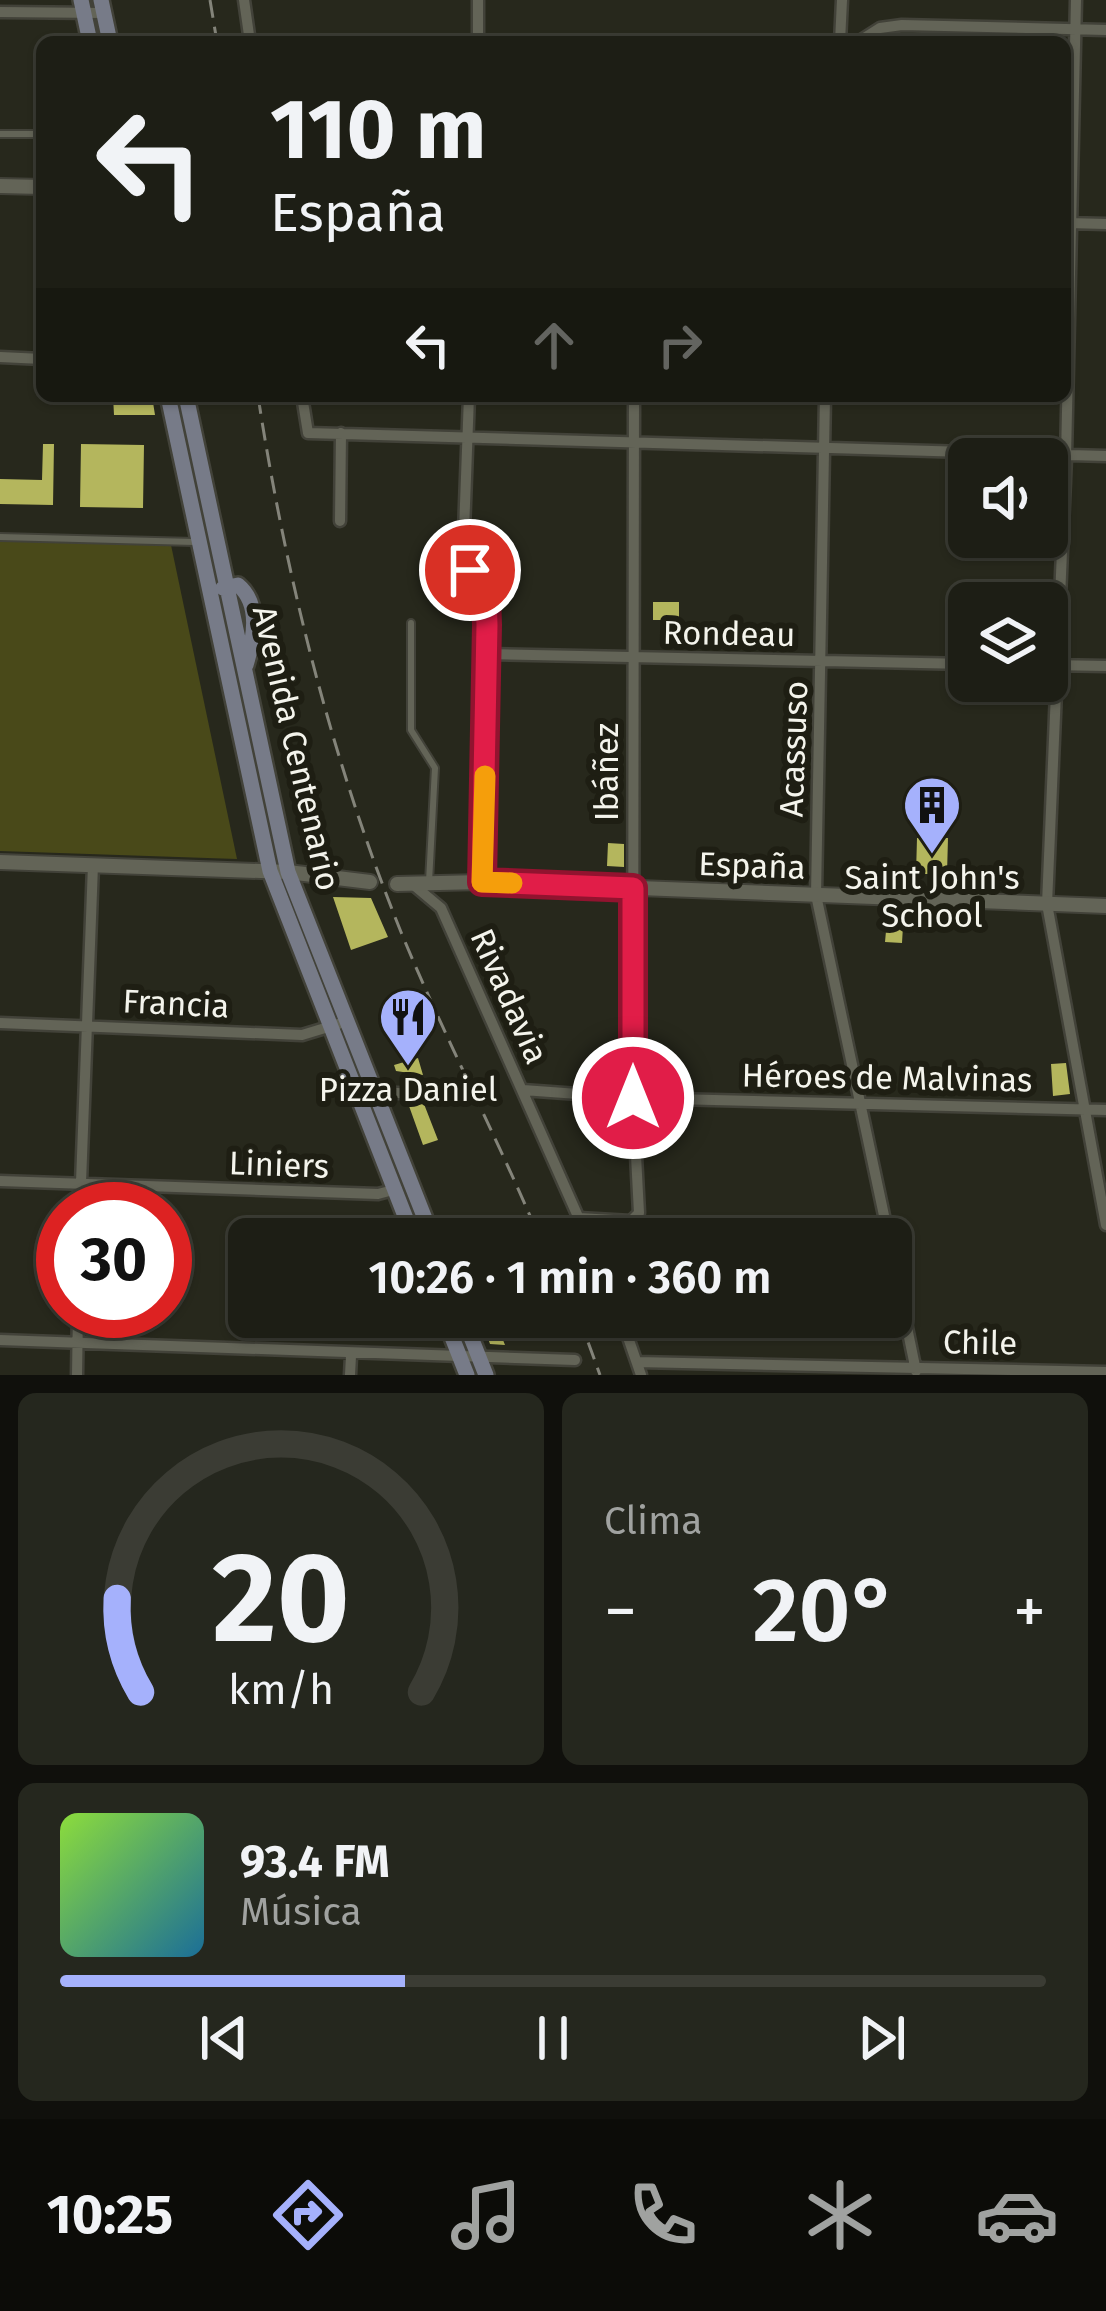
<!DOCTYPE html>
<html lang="es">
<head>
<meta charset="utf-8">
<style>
  :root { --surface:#1d1e15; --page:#25271e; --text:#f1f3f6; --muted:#a0a2a0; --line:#3b3c34; --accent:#a5b1fc }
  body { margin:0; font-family:"Fira Sans",sans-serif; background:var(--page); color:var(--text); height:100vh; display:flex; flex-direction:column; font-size:45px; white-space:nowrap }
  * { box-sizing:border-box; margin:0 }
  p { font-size:39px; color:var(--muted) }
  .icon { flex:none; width:66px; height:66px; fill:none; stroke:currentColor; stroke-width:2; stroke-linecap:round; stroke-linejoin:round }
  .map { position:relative; height:1375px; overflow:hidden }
  .drawer { display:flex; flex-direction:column; gap:18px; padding:18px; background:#10100c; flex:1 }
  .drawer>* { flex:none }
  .banner { position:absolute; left:36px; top:36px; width:1035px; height:366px; border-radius:18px; box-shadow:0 3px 9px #0004,0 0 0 3px var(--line); background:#1d1e15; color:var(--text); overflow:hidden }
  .tools { position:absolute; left:948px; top:438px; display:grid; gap:24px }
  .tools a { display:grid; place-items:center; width:120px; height:120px; border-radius:18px; background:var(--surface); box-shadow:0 3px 9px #0004,0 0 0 3px var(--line); font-size:60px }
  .speed { position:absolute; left:36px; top:1182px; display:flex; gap:24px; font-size:60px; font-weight:700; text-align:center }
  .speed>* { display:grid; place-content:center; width:156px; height:156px; border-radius:50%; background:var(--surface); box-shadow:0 3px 9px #0004,0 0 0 3px var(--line); line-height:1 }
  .speed .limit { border:18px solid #d22; background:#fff; color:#111 }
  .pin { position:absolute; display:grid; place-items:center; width:102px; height:102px; color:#fff; margin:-51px; border:6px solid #fff; border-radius:50%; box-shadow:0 3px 12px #0007 }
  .me { position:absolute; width:132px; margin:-66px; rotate:0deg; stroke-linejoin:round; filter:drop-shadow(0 0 9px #0008) }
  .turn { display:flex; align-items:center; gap:42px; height:252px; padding:0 36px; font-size:54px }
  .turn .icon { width:156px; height:156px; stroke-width:2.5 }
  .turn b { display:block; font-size:84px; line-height:102px }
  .lanes { display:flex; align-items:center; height:114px; padding:0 36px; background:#0003; justify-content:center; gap:60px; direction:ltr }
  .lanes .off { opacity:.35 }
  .big { font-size:90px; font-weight:600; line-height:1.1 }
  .drawer .card { flex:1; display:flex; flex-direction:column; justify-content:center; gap:18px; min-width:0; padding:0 42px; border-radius:18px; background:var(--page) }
  .drawer .dial { align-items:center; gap:0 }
  .dial svg { height:312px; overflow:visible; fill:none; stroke:var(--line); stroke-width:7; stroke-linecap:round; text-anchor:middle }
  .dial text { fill:var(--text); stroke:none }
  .song { display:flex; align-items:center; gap:36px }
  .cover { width:144px; height:144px; border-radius:18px; background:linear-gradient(135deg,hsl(90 70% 55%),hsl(200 70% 35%)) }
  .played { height:12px; border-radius:6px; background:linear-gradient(90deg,var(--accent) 35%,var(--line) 35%) }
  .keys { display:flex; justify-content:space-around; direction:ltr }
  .heat { display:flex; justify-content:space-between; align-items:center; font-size:66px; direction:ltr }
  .drawer .tiles { flex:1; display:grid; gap:18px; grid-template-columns:1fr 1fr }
  .card:last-child { grid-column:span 2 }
  .trip { position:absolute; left:228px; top:1218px; width:684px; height:120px; border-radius:18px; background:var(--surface); box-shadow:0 3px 9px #0004,0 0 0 3px var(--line); font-weight:600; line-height:120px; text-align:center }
  .tabs { display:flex; height:192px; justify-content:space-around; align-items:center; background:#0c0c08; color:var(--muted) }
  .tabs .icon { width:84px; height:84px }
  .tabs .active { color:var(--accent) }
  .tabs b { font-size:54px; color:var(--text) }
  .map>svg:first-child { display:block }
  .green { fill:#494919 }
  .building { fill:#b4b65d }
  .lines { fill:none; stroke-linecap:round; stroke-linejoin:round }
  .service-casing { stroke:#424239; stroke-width:10 }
  .minor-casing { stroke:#424239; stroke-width:15 }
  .tertiary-casing { stroke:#424239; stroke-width:18 }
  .secondary-casing { stroke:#424239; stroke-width:20 }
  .service { stroke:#636457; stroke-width:6 }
  .minor { stroke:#636457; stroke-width:10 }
  .tertiary { stroke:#636457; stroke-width:14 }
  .secondary { stroke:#777b88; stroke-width:15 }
  .rail { stroke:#84847a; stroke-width:3; stroke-dasharray:18 9; stroke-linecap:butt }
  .route-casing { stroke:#92132f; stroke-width:30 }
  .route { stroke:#e11d48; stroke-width:21 }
  .slow { stroke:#f59e0b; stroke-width:21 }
  .labels { text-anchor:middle; stroke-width:12; stroke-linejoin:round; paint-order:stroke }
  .street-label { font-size:33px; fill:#f4f4ec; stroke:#1e1e13 }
  .poi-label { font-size:33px; fill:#f4f4ec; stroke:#1e1e13 }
</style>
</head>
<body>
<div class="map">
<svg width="1106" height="1375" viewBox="0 0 1106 1375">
  <rect width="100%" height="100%" fill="#27281c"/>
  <path class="green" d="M0 541 171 545 237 859 0 851Z"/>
  <path class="building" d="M113 396H152L155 415H114Z
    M43 444H54L53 505 0 504V479L42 480Z
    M81 444 144 445 143 508 80 507Z
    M653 602H679V620H653Z
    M917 838H948L947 874H916Z
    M608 843 624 844V867L607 866Z
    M333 897 371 898 388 937 351 950Z
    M888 909H904L902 943 885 942Z
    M418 1058 423 1075 396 1071 394 1065Z
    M1066 1063 1070 1094 1053 1096 1051 1064Z
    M424 1104 438 1140 423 1145 409 1106Z
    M494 1317 505 1345 490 1344 482 1321Z"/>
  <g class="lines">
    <defs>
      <path id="service" d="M0 134H42
        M0 537 195 542
        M411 623V730L435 768 429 882"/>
      <path id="minor" d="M244 0 250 42
        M1076 0 1066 457 1047 904 1106 1225
        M0 12 103 13
        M250 40 299 42
        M478 42V0
        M840 42 842 0
        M858 42 880 28 902 25 1106 30
        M1068 223 1106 224
        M0 357 42 359
        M302 396 308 433 1106 456
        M469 396 463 558 486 596 488 654 482 882
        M825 396 816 895 889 1239
        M340 521 341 433
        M488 654 969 664
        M1050 665 1106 666
        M416 887 441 908 588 1239
        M0 1023 302 1035 348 1021
        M523 1090 633 1098 1106 1110
        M375 1092 464 1096
        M0 1181 378 1194 397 1189
        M80 1209 93 865
        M579 1218 631 1221 639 1213 633 1098 634 396
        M891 1250 916 1371
        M621 1317 641 1375
        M0 1340 575 1360
        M637 1362 1106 1372
        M77 1375 78 1311
        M350 1375 351 1356"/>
      <path id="tertiary" d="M0 186 42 187
        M0 862 288 872 370 882
        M397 884 482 882 1106 906"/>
      <path id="secondary" d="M81 0 90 42
        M101 0 110 42
        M168 396 270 871 414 1239
        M186 396 288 872 433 1239
        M223 588 238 585C261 604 254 639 246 665
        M444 1317 467 1375
        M463 1317 486 1375"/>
    </defs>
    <use href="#service" class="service-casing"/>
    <use href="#minor" class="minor-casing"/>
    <use href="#tertiary" class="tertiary-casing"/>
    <use href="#secondary" class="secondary-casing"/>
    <use href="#service" class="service"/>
    <use href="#minor" class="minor"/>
    <use href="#tertiary" class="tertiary"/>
    <use href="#secondary" class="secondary"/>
    <path class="rail" d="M210 0 217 42
      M258 396C286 578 332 761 401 932 444 1036 496 1135 540 1239
      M579 1317 600 1375"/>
  </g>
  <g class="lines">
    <defs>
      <path id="route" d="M470 570 486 596 487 625 482 882 633 888V1098"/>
    </defs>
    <use href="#route" class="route-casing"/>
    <use href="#route" class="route"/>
    <path class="slow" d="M485 776 482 882 512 883"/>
  </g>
  <defs>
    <symbol id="building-pin" viewBox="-11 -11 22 30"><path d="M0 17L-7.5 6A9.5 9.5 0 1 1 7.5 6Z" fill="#a5b1fc" stroke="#1e1e13"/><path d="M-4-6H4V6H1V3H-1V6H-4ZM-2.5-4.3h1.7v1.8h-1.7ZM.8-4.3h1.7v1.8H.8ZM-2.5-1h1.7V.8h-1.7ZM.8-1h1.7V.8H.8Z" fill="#111"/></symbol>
    <symbol id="restaurant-pin" viewBox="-11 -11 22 30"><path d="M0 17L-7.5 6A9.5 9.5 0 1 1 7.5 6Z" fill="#a5b1fc" stroke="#1e1e13"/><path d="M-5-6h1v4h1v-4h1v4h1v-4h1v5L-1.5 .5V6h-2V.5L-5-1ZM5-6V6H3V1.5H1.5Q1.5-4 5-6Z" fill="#111"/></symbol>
  </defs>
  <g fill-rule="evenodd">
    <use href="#building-pin" x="899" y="772" width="66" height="90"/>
    <use href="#restaurant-pin" x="375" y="984" width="66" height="90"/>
  </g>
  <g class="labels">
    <g class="street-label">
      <text transform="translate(729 633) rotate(1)" y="12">Rondeau</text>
      <text transform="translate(297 748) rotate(77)" y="12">Avenida Centenario</text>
      <text transform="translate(793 749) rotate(-88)" y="12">Acassuso</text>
      <text transform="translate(606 772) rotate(-90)" y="12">Ibáñez</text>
      <text transform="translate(752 865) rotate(2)" y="12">España</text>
      <text transform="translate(510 996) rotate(66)" y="12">Rivadavia</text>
      <text transform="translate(176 1003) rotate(3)" y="12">Francia</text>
      <text transform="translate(887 1077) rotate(1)" y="12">Héroes de Malvinas</text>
      <text transform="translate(279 1164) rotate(2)" y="12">Liniers</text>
      <text transform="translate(980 1342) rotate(1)" y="12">Chile</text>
    </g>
    <g class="poi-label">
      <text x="932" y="889">Saint John's<tspan x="932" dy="38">School</tspan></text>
      <text x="408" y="1101">Pizza Daniel</text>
    </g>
  </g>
</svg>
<div class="tools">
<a><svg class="icon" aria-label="sound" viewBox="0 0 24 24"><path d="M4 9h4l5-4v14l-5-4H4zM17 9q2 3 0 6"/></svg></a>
<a><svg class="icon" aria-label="layers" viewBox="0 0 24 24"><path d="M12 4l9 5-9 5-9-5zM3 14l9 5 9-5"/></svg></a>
</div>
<div class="speed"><div class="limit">30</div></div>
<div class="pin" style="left:470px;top:570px;background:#d93025"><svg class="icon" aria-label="arrive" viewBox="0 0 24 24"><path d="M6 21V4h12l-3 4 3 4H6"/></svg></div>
<svg class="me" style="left:633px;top:1098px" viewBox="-20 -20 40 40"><circle r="17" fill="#e11d48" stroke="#fff" stroke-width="3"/><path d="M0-11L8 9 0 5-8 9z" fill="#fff"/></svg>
<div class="trip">10:26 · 1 min · 360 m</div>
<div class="banner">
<div class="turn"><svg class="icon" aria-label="left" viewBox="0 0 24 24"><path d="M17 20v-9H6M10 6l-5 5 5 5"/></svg><div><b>110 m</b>España</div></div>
<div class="lanes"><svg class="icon" aria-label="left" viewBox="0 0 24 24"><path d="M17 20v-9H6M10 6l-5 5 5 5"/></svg><svg class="icon off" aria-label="ahead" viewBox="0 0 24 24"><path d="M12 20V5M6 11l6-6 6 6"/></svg><svg class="icon off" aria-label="right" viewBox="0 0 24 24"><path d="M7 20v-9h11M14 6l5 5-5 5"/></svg></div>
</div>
</div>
<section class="drawer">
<div class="tiles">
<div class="card dial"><svg viewBox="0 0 100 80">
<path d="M14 69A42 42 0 1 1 86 69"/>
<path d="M14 69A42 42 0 0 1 8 45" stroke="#a5b1fc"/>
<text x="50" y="56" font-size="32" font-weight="700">20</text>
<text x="50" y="72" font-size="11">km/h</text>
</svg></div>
<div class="card"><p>Clima</p>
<div class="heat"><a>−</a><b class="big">20°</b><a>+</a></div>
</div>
<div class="card">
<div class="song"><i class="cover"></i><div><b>93.4 FM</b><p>Música</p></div></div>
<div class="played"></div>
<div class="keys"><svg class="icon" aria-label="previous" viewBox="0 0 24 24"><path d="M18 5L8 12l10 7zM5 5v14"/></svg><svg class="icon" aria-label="pause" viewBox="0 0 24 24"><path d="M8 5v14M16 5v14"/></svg><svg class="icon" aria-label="next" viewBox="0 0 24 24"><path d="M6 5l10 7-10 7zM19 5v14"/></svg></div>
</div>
</div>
</section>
<nav class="tabs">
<b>10:25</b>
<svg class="icon active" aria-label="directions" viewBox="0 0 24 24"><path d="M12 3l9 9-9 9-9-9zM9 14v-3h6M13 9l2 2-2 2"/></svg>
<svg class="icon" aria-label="music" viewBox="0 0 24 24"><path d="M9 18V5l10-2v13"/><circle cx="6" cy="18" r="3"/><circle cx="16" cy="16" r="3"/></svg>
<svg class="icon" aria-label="phone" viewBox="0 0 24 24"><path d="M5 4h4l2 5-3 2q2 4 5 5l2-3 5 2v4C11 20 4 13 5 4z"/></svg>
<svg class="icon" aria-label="climate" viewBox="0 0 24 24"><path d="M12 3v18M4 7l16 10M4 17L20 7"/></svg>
<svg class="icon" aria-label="car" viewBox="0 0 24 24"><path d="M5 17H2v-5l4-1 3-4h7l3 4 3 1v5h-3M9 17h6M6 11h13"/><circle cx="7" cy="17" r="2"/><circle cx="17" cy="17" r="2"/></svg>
</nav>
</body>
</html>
